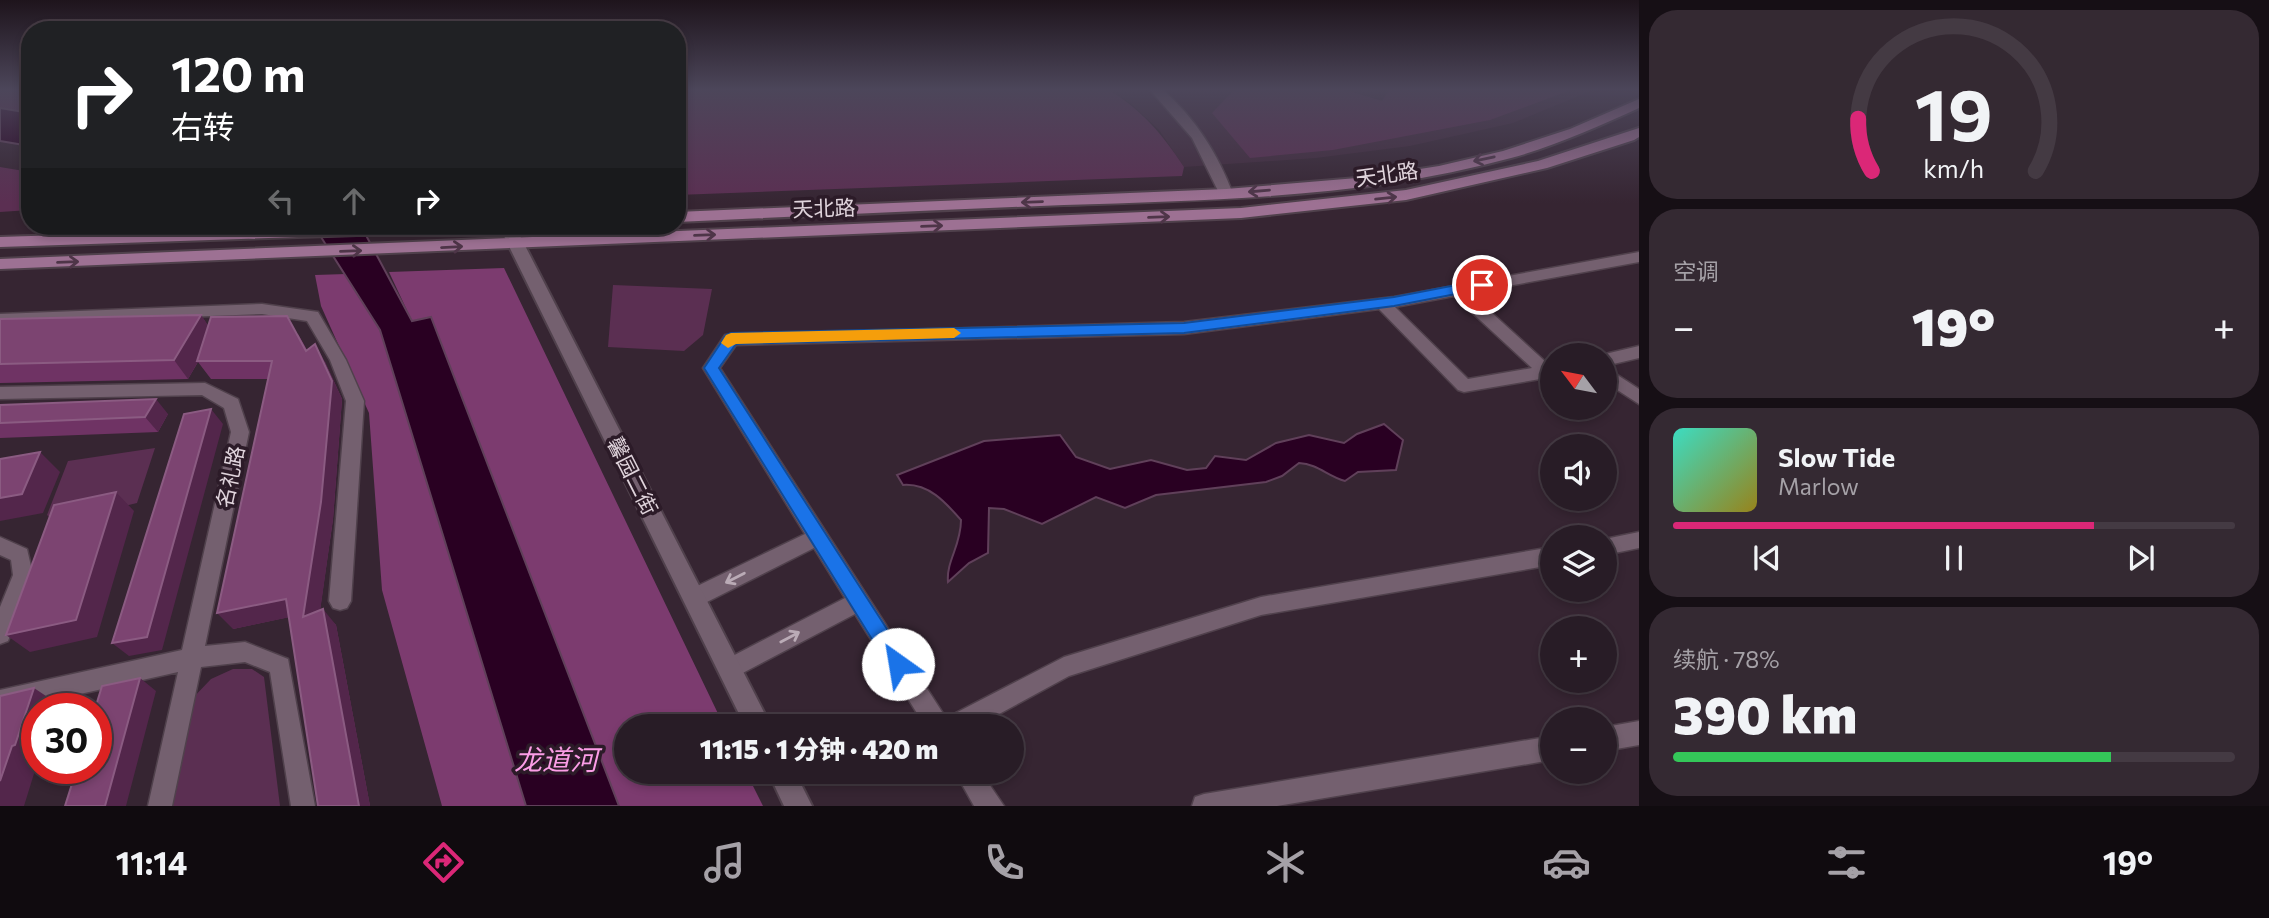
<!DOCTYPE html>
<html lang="zh">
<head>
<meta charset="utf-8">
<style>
  :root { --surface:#281c26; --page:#342932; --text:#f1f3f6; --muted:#a5a1a7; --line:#443a43; --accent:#db2777 }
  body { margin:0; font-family:Commissioner,"Noto Sans SC",sans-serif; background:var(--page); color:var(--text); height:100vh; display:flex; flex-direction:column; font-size:26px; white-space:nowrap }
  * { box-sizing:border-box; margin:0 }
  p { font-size:23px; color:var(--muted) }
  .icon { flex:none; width:38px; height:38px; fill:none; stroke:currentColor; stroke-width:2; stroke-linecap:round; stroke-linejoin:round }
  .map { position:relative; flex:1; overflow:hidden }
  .sheet { display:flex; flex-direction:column; gap:10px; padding:10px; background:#160f15; width:630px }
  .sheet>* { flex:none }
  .top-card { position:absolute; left:21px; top:21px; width:665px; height:214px; border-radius:28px; box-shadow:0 4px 10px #0003,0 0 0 2px var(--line); background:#202124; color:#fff; overflow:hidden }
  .needle { width:46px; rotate:302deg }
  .controls { position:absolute; left:1540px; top:343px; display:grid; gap:14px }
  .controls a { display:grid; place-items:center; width:77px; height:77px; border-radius:50%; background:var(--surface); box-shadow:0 4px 10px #0003,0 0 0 2px var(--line); font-size:35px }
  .speed { position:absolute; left:21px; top:693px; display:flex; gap:14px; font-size:35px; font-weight:700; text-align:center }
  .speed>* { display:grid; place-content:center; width:91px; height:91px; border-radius:50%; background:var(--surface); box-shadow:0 4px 10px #0003,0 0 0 2px var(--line); line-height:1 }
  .speed .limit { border:10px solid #d22; background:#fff; color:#111 }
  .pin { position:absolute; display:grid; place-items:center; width:60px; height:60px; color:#fff; margin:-30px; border:4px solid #fff; border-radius:50%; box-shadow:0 2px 7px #0007 }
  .me { position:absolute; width:77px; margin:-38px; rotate:328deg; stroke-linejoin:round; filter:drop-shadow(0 0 5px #0008) }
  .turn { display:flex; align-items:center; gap:24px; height:147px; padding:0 35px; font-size:32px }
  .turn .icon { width:91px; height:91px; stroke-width:2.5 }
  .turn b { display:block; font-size:49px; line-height:60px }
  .lanes { display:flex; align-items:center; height:66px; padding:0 35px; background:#0003; justify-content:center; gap:35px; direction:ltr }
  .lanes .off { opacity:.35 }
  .big { font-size:52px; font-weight:800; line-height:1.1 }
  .sheet .tile { flex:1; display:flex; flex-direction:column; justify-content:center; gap:10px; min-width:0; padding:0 24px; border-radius:28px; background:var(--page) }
  .sheet .dial { align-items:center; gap:0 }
  .dial svg { height:182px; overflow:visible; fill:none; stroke:var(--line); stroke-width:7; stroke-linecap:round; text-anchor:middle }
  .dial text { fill:var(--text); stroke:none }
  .song { display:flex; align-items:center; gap:21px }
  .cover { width:84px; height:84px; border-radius:10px; background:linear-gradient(135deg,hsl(170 70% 55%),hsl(50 70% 35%)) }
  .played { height:7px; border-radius:4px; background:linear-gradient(90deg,var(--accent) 75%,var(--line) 75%) }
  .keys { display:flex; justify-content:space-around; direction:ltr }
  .heat { display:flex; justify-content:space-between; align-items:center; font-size:38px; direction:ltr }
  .charge { height:10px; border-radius:5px; background:linear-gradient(90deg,#34c759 78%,var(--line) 0) }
  .trip { position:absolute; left:614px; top:714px; width:410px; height:70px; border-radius:35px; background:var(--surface); box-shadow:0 4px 10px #0003,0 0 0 2px var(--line); font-weight:800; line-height:70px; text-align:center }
  .tabs { display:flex; height:112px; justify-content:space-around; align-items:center; background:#100b0f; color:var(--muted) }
  .tabs .icon { width:49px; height:49px }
  .tabs .active { color:var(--accent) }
  .tabs b { font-size:32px; color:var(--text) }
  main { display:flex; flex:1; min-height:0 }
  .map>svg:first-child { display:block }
  .built { fill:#412a3c }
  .green { fill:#5b2f52 }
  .forest { fill:#7c3b6f }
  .water { fill:#290022; stroke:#60405a; stroke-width:2 }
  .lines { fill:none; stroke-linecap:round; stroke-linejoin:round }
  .minor-casing { stroke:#50414c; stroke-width:3 }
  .tertiary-casing { stroke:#50414c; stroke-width:4 }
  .primary-casing { stroke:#50414c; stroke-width:4 }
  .minor { fill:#74606f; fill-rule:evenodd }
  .tertiary { fill:#74606f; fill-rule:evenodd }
  .primary { fill:#9d7193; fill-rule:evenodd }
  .wall { fill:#6f3364 }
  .shaded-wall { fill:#53264b }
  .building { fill:#7c4471; stroke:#8b5b82; stroke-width:2 }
  .oneway { stroke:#4e3548 }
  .oneway2 { stroke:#baabb6 }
  .route { fill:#1a73e8; stroke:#114b97; stroke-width:2 }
  .slow { fill:#f59e0b }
  .labels { text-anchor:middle; stroke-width:7; stroke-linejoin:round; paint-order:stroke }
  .street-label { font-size:21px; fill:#e0d4dc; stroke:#2c1b28 }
  .near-water-label { font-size:28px; font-style:italic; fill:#fb9de6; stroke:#2c1b28 }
</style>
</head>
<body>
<main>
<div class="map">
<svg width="1639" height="806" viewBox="0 0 1639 806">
  <rect width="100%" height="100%" fill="#362532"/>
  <path class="built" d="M1109 90H1593L1513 123 1410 146 1316 158 1184 167 1159 130 1130 103Z"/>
  <path class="green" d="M0 90H30V113L0 108Z
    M677 90H1109C1142 110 1163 135 1184 167L1182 176 677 195Z
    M1234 90H1346L1382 101 1389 90H1571L1490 120 1333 150 1250 158 1212 113Z
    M0 167 30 172V210L0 212Z
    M613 285 712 289 703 335 684 351 608 347Z
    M155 448 137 503 91 514 65 530 47 515 68 461Z
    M233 669H252L264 677 280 806H169L190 701 211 679Z"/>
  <path class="forest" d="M504 268 724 726H626V772H746L763 806H619L431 317 412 321 389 272Z
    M346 274 380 330 526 806H442L382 590 369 413 321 306 315 275Z"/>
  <path class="water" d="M0 108 30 113V146L0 141Z
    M314 226H361L412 321 431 317 619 806H526L380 330Z
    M1384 424 1403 440 1396 470 1358 472 1345 481C1327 476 1318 464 1299 463L1282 476 1266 482 1156 495 1125 508 1096 497 1042 524 1004 509 989 508 988 553 969 563 948 582C946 561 961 546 961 520 946 503 929 483 903 485L897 475 984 441 1060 435 1076 457 1110 469 1151 460 1187 470 1206 468 1215 456 1246 460 1276 443 1309 435 1344 443 1357 434Z"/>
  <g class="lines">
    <defs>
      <path id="minor" d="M1150 90H1163C1196 119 1218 154 1233 194L1231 197H1221L1192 138Z
        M1639 252V262L1470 293 1549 365H1552V377L1464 392 1458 390 1379 309 1184 334 736 345 720 368 946 718 1064 657 1261 597 1552 547V565L1261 615 1069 676 977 726H925L855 614 737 676 729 679 721 676 718 669 721 662 845 598 814 548 701 605 694 607 687 605 684 598 687 591 805 534 703 368 725 335 1184 322 1394 297ZM1454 296 1532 368 1468 379 1395 307Z
        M262 304 318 312 346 360 364 401 351 601 347 608 340 610 333 608 329 601 346 401 330 360 307 321 262 314 0 324V314Z
        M1639 346V358L1605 366V355H1601Z
        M1605 367 1639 389V404L1605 382Z
        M205 383 238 399 249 432 205 646 245 642 288 659 315 806H291L270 672 245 662 201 667 172 806H148L178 672 0 712V690L182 650 231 432 224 408 202 395 0 399V387Z
        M1639 532V548L1605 555V539Z
        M0 537 27 549 33 575 8 641 0 644V607L13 575 11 560 0 555Z
        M1639 721V745L1605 751V727Z
        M1552 736V760L1277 806H1192L1195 797 1204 794Z
        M955 772H981L1004 806H974Z"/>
      <path id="tertiary" d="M499 226H515L771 726H745Z
        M768 772H795L812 806H784Z"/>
      <path id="primary" d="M1639 99V108C1597 127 1555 146 1511 158 1365 198 1213 200 1064 205 935 210 806 216 677 222V212L1226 189 1369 177 1439 166 1503 151 1570 129Z
        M1639 128V137L1634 140 1547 168 1406 200 1241 218 0 269V259L1241 208 1406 190 1538 161Z
        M338 226H483L475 231 0 247V237Z"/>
    </defs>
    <use href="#minor" class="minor-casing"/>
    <use href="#tertiary" class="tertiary-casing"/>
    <use href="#primary" class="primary-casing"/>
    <use href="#minor" class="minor"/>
    <use href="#tertiary" class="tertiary"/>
    <use href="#primary" class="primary"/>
  </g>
  <path class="wall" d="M201 315 208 326 298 334 307 350 325 362 342 399 333 519 320 610 336 625 370 806H318L289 617 233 629 268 379H211L198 362 188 379 0 383V319Z
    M0 405 168 414 158 432 0 438Z"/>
  <path class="shaded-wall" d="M201 315 214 334 188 379 174 360Z
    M315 344 325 362 342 399 333 519 317 633 303 617Z
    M156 399 168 414 158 432 145 417Z
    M211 409 223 424 162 650 129 656 112 643Z
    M40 452 60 472 43 513 0 521V498Z
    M116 492 134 511 97 637 30 652 6 635Z
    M286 599 300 615 233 629 217 613Z
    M323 609 336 625 370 806H359Z
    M140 678 156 691 126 806H105Z
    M34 688 58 704 57 709H37V764L24 806H0V781L12 746Z"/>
  <path class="building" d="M201 315 174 360 0 364V319Z
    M287 316 306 351 315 344 332 381 321 502 303 617 323 609 359 806H318L286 599 217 613 272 361H197L211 317Z
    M156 399 145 417 0 423V405Z
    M211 409 147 637 112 643 184 414Z
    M40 452 22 494 0 498V459Z
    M116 492 76 620 6 635 54 505Z
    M140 678 105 806H65L77 768H96L95 709 102 686Z
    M34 688 15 745 12 746 0 781V696Z"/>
  <defs><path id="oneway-shaft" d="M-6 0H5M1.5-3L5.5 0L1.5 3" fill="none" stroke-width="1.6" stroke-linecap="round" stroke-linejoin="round" transform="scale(1.75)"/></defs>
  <g class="oneway">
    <use href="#oneway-shaft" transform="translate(1484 159) rotate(168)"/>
    <use href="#oneway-shaft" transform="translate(1259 191) rotate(175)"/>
    <use href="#oneway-shaft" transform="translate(1386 198) rotate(-6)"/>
    <use href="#oneway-shaft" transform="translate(1032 202) rotate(178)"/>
    <use href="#oneway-shaft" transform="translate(1159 217) rotate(-2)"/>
    <use href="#oneway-shaft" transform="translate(932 226) rotate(-2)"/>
    <use href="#oneway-shaft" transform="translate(705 235) rotate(-2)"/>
    <use href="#oneway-shaft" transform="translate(452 247) rotate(-3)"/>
    <use href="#oneway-shaft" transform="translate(351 251) rotate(-2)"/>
    <use href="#oneway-shaft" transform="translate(68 262) rotate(-2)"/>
  </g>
  <g class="oneway2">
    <use href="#oneway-shaft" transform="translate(735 578) rotate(153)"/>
    <use href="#oneway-shaft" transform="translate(790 637) rotate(-28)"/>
  </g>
  <linearGradient id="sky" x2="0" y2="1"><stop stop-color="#1e141c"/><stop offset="0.44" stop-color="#4c465a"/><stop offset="1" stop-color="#4c465a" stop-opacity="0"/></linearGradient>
  <rect width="1639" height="203" fill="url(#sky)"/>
  <path class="route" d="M1482 280 1489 285 1487 288 1394 306 1184 333 736 344 719 368 905 657 908 664 905 670 898 673 891 670 704 368 726 335 731 333 1184 323 1394 297Z"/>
  <path class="slow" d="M954 328 961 333 954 338 736 344 728 348 721 343 726 335 731 333Z"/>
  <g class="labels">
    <g class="street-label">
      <text transform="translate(1387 175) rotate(-8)" y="7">天北路</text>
      <text transform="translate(824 209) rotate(-2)" y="7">天北路</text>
      <text transform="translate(632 476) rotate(63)" y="7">馨园二街</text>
      <text transform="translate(231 477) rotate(-78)" y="7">名礼路</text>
    </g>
    <g class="near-water-label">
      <text x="556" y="770">龙道河</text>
    </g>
  </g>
</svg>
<div class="controls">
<a><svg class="needle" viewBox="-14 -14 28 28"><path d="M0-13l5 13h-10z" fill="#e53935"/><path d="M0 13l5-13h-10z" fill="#a5a1a7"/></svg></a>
<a><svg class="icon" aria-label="sound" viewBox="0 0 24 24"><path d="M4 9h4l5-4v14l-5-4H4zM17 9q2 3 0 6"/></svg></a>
<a><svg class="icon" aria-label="layers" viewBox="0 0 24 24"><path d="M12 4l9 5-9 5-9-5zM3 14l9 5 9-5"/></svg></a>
<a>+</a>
<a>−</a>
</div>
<div class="speed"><div class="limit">30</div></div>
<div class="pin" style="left:1482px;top:285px;background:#d93025"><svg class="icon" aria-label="arrive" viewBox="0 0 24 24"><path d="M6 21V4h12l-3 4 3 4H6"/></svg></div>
<svg class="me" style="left:898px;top:664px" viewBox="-20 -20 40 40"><circle r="19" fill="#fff"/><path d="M0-13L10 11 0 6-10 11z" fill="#1a73e8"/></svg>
<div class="trip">11:15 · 1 分钟 · 420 m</div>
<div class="top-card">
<div class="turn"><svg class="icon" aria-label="right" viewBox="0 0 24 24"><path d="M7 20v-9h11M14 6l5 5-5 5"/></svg><div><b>120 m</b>右转</div></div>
<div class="lanes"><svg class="icon off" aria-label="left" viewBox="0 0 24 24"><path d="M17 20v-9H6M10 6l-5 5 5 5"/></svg><svg class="icon off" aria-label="ahead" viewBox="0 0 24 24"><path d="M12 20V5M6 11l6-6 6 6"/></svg><svg class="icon" aria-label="right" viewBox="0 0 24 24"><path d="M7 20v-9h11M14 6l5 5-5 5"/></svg></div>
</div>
</div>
<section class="sheet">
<div class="tile dial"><svg viewBox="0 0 100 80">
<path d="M14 69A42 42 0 1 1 86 69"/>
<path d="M14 69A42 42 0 0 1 8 46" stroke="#db2777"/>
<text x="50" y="56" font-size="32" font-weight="700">19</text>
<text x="50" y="72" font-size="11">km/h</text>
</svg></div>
<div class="tile"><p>空调</p>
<div class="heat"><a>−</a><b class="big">19°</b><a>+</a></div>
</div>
<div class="tile">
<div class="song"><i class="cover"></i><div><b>Slow Tide</b><p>Marlow</p></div></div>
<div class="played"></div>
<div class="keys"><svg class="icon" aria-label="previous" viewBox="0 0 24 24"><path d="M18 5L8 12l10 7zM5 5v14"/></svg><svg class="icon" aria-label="pause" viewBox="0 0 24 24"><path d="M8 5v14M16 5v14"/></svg><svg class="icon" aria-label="next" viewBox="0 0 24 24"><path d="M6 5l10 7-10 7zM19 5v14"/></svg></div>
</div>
<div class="tile"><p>续航 · 78%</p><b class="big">390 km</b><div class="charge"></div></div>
</section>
</main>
<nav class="tabs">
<b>11:14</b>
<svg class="icon active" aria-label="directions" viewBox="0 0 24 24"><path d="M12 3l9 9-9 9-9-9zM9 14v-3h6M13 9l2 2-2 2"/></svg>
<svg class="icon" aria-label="music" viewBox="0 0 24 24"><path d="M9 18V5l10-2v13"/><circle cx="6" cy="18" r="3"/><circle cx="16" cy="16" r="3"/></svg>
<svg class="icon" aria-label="phone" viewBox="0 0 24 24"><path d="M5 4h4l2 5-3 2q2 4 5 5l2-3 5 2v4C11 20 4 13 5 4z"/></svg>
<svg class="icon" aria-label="climate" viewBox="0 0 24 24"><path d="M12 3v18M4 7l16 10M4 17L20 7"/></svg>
<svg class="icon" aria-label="car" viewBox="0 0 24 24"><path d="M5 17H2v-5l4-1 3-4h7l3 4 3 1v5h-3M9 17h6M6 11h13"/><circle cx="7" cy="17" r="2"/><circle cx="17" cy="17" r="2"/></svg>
<svg class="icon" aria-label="filters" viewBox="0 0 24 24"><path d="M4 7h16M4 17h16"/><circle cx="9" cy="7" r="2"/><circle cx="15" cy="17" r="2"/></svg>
<b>19°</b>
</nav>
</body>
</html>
